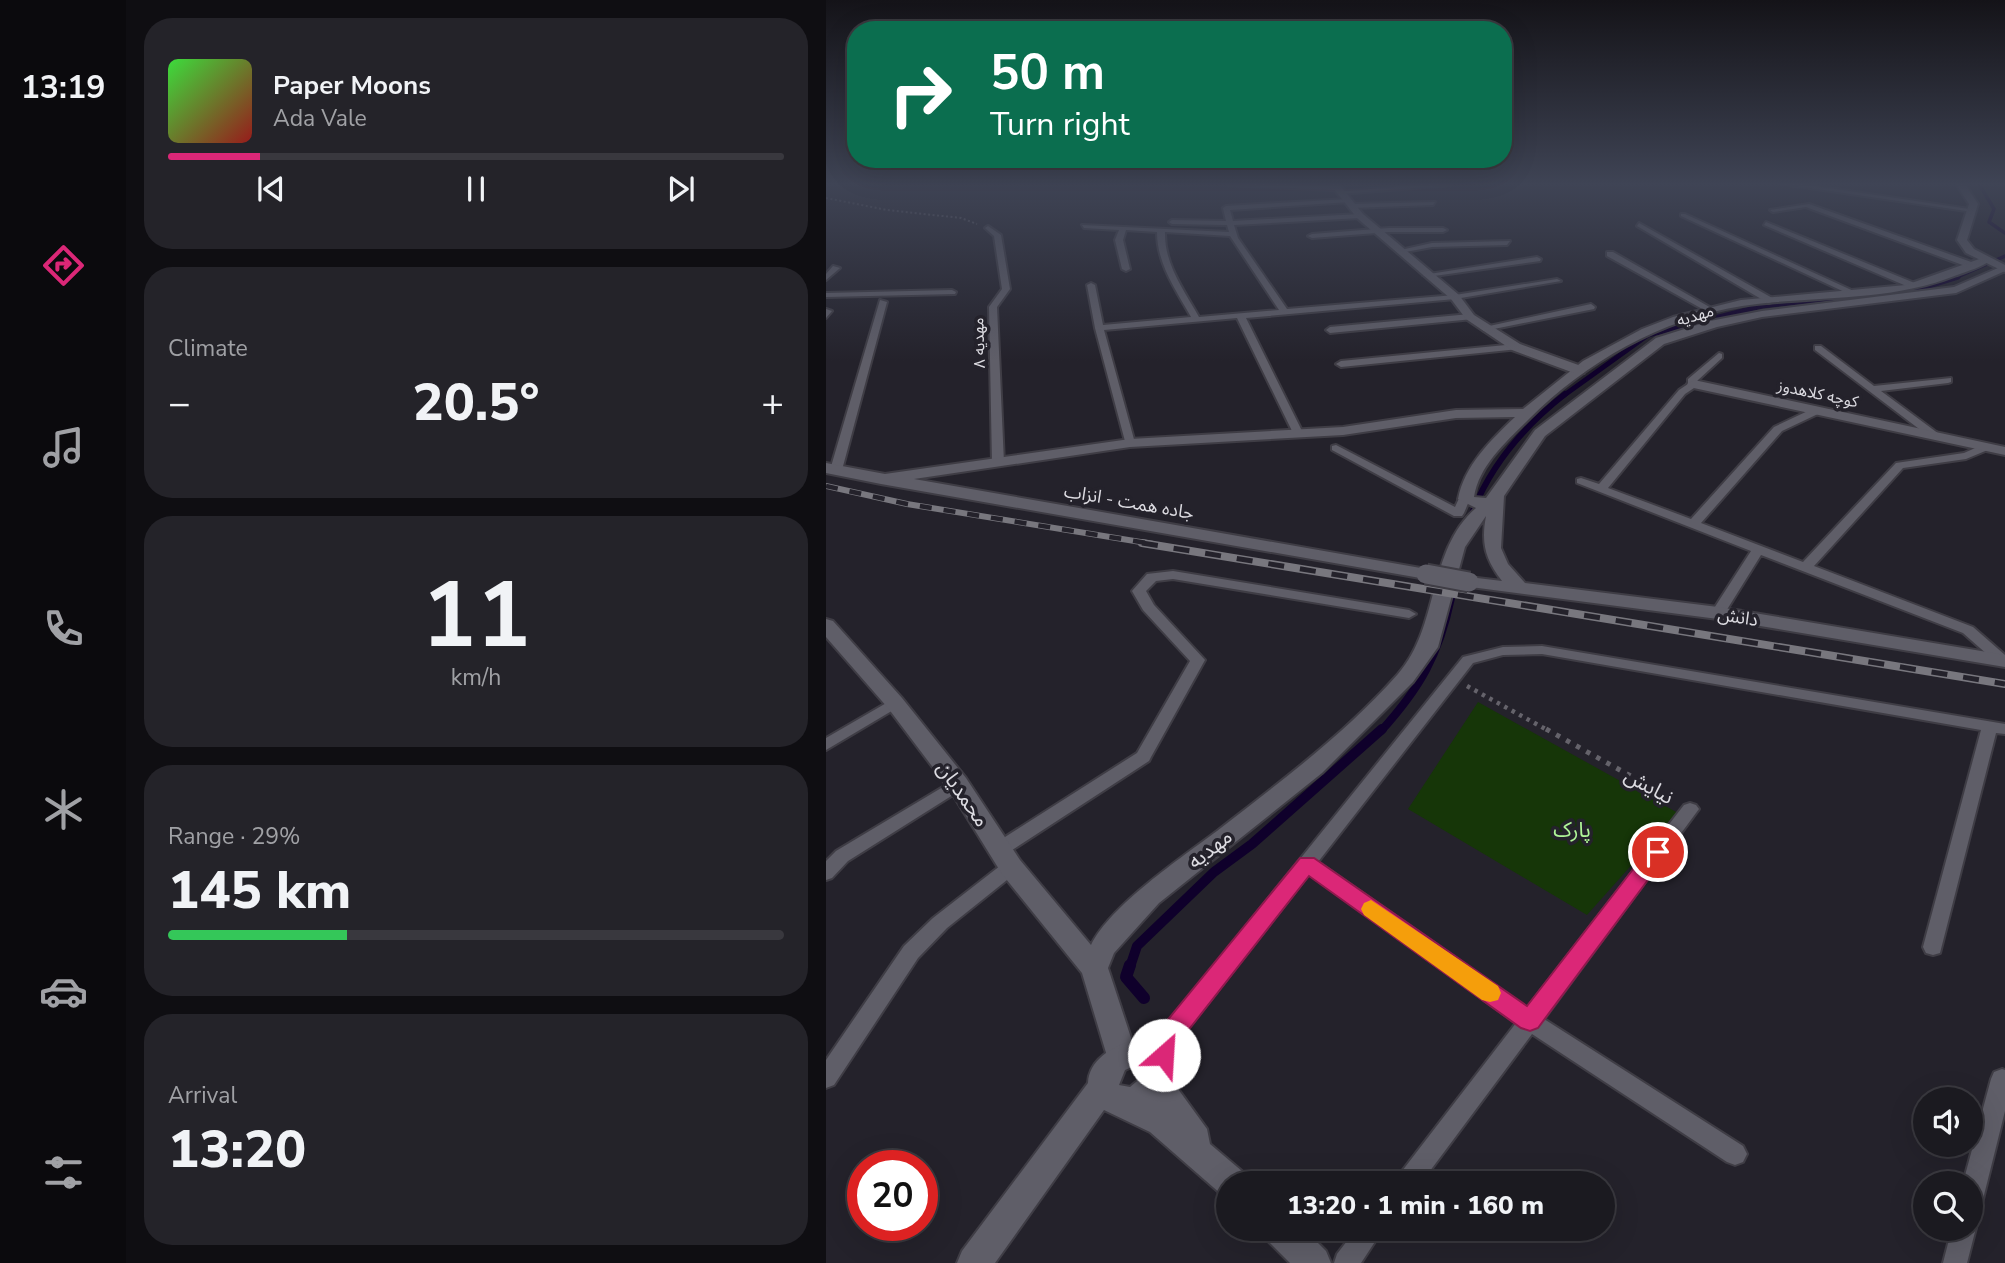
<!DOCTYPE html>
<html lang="en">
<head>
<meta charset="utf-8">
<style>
  :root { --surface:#1b1a20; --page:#242329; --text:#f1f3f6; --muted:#a0a1a5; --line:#39383e; --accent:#db2777 }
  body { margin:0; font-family:"Nunito Sans","Noto Sans Arabic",sans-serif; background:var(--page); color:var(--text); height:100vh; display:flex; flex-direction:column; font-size:26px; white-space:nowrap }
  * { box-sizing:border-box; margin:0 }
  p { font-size:23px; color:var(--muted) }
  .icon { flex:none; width:38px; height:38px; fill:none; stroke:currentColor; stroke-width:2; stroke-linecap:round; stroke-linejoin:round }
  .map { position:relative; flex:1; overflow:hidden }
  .panel { display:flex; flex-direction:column; gap:18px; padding:18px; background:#0f0e12; width:700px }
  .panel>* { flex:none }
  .hud { position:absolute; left:21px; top:21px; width:665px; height:147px; border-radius:28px; box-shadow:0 7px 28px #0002,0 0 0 2px var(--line); background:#0b6e4f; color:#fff; overflow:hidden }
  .tools { position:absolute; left:1087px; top:1087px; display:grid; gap:14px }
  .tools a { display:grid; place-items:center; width:70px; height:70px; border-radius:50%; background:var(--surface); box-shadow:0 7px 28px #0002,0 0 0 2px var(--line); font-size:35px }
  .speed { position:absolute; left:21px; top:1150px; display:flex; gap:14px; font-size:35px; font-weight:700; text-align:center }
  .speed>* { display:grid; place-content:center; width:91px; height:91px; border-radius:50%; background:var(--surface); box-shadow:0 7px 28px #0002,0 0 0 2px var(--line); line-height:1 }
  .speed .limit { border:10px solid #d22; background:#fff; color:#111 }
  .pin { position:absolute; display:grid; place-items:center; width:60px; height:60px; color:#fff; margin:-30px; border:4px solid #fff; border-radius:50%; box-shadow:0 2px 7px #0007 }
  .me { position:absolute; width:77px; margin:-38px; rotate:26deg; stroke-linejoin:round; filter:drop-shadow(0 0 5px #0008) }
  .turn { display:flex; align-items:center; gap:24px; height:147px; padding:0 28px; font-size:32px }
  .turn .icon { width:91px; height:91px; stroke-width:2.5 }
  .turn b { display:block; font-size:49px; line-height:60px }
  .big { font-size:52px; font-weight:800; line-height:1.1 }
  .panel .card { flex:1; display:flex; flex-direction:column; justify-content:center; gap:10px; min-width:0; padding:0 24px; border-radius:28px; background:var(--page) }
  .panel .dial { align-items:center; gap:0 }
  .dial b { font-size:91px; line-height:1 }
  .song { display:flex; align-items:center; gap:21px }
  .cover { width:84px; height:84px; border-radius:10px; background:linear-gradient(135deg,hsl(120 70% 55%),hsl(0 70% 35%)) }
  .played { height:7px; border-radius:4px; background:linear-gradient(90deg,var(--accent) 15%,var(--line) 15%) }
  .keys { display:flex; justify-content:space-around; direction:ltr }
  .heat { display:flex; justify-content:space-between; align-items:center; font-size:38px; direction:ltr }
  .charge { height:10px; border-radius:5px; background:linear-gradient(90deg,#34c759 29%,var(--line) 0) }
  .trip { position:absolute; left:390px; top:1171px; width:399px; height:70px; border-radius:35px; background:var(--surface); box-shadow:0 7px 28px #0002,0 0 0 2px var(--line); font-weight:800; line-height:70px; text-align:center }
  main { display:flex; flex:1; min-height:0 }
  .dock { display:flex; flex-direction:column; width:126px; justify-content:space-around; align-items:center; background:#0b0a0d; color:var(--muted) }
  .dock .icon { width:49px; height:49px }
  .dock .on { color:var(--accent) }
  .dock b { font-size:32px; color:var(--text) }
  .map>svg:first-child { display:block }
  .green { fill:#163608 }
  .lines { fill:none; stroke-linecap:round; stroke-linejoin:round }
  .stream-far5 { stroke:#0f002b; stroke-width:3.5 }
  .stream-far4 { stroke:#0f002b; stroke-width:5 }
  .stream-far3 { stroke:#0f002b; stroke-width:6 }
  .stream-far2 { stroke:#0f002b; stroke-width:8 }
  .stream-far1 { stroke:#0f002b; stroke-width:10 }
  .stream { stroke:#0f002b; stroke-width:12 }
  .service-casing { stroke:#3f3d45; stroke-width:4 }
  .minor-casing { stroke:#3f3d45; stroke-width:4 }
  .tertiary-casing { stroke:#3f3d45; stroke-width:4 }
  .path-far2 { stroke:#65636b; stroke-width:2; stroke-dasharray:2 2.5; stroke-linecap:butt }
  .path-far1 { stroke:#65636b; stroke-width:4.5; stroke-dasharray:3.5 5; stroke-linecap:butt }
  .path { stroke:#65636b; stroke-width:5; stroke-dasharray:4.5 7; stroke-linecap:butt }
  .service { fill:#5f5e68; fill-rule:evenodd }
  .minor { fill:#5f5e68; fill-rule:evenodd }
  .tertiary { fill:#5f5e68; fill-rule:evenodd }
  .rail-far1-casing { stroke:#78777e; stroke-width:6 }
  .rail-casing { stroke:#78777e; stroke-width:8 }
  .rail-far1 { stroke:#24222b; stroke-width:4.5; stroke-dasharray:12; stroke-linecap:butt }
  .rail { stroke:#24222b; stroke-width:5; stroke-dasharray:16; stroke-linecap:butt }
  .minor-bridge-casing { stroke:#3f3d45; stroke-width:23; stroke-linecap:butt }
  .minor-bridge { stroke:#5f5e68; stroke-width:19 }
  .route { fill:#db2777; stroke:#8e194d; stroke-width:2 }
  .slow { fill:#f59e0b }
  .labels { text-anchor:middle; stroke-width:7; stroke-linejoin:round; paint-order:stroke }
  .far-street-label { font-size:16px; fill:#dddce2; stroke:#24222b }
  .street-label { font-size:18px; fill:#dddce2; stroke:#24222b }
  .near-street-label { font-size:21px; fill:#dddce2; stroke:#24222b }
  .near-park-label { font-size:21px; fill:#aff597; stroke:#24222b }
</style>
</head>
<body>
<main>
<nav class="dock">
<b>13:19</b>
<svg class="icon on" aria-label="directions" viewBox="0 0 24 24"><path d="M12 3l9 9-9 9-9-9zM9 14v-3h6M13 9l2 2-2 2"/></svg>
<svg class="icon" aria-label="music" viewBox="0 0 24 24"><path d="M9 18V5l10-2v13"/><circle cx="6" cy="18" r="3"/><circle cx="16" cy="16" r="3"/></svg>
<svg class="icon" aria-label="phone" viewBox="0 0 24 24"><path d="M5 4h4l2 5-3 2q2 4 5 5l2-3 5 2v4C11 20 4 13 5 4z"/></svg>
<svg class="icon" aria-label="climate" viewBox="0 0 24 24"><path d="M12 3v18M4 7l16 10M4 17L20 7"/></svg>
<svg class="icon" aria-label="car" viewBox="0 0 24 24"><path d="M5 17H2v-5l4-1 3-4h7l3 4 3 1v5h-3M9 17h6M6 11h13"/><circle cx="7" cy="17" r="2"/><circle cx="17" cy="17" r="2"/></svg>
<svg class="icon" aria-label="filters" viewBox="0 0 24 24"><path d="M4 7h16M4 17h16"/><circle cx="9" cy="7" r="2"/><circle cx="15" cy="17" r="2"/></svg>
</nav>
<section class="panel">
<div class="card">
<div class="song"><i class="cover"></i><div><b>Paper Moons</b><p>Ada Vale</p></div></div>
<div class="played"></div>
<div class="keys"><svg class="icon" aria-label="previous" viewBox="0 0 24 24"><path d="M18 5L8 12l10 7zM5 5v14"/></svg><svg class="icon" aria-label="pause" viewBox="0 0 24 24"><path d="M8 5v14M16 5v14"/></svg><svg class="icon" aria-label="next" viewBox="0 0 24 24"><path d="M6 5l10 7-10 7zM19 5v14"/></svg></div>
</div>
<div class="card"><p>Climate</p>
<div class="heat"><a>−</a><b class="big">20.5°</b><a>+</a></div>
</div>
<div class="card dial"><b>11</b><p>km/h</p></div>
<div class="card"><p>Range · 29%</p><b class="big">145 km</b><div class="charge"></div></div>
<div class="card"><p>Arrival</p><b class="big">13:20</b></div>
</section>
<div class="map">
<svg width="1179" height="1263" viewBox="0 0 1179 1263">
  <rect width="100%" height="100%" fill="#24222b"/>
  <path class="green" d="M652 702 852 813 761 915 582 809Z"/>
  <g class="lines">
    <path class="stream-far5" d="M1153 184 1168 209 1163 222 1179 233
      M1127 279 1179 256"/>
    <path class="stream-far4" d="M737 396 822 335 936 306 1093 289 1132 277"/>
    <path class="stream-far3" d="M644 519C662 468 697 427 739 394"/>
    <path class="stream-far2" d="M555 731C594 688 613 655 625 598"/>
    <path class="stream-far1" d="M304 967 311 946 388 872 426 844 556 729"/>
    <path class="stream" d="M304 965 300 977 318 998"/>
    <defs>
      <path id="service" d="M450 184 510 186 513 188 510 190 402 185Z
        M602 184 624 185 514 194 511 192Z
        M957 184H976L1150 210 1147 212Z
        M521 199 523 202 404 210 407 221 534 214 537 216 534 218 408 225 412 238 461 309 629 295 731 279 735 281 629 299 420 318 477 433 472 436 467 433 411 318 278 330 309 443 304 446 300 445 269 328 261 285 265 283 269 285 277 325 365 317C350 290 331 264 331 232L300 230 297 240 304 269 300 271 296 269 289 240 293 230 258 228 256 225 403 232 401 225 346 224 343 222 346 220 400 221 397 208 400 206ZM339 232 404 236 453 310 373 317C358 290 338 264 339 232Z
        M609 202 607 205 525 208 522 206 525 204Z
        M983 204 1148 263 1149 265 1142 267 980 207 947 212 944 210Z
        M855 214H859L1032 293 1025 295 855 216Z
        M940 222 1091 284 1092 286 1085 288 938 225Z
        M813 223 948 299 949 301 942 303 811 226Z
        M162 226 175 235 184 289 171 307 178 463 172 466 166 463 163 307 176 289 168 236 159 228Z
        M563 228H617L621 230 617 232H563L486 238 482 236 486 234Z
        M684 241 681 245 606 247 574 253 570 251 606 243Z
        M781 252H787L887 309 880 311 781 256Z
        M711 257 715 259 714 261 601 277 597 275Z
        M7 266 14 268 0 280V274Z
        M126 290 130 292 129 294 0 297V293Z
        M54 300 61 302 16 470 10 473 6 472 4 470Z
        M765 304 769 307 768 309 658 331 654 328Z
        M0 309 6 311 0 318Z
        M644 314 648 317 647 319 504 333 500 330 504 327Z
        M690 344 693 345V349L515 367 510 364 515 361Z
        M989 346H995L1048 386 1125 378V382L1122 383 1055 391 1113 434V438H1105L989 350Z
        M893 353 896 354V358L871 381V386L859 394 782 488 865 519 948 427 986 409H994V413L956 431 875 523 977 562 1070 463 1138 453 1156 445H1164V449L1140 459 1077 468 988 566 1147 627 1179 655V664L1171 663 1137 633 935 555 897 616H887L885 613 925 551 751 483V479L755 478 773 484 853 390 862 384V379Z
        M510 445 629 507 636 492H644L646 494 638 513 636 516H628L506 450V446Z
        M347 571 583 610 590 614 583 618 347 579 330 581 320 591 328 605 379 660 325 757 323 761 180 854 174 856 168 854 165 849 168 844 311 753 364 661 317 610 306 591 321 574Z
        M716 646 1179 724V734L1170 733 1114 953 1107 955 1100 953 1097 947 1155 730 716 654 677 655 647 663 492 862 701 1008 858 805 864 803 870 805 873 809 870 813 718 1019 917 1146 921 1154 917 1162 909 1165 901 1162 706 1034 595 1183H569L573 1175 690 1023 483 874 353 1040 341 1076 333 1079 325 1076 322 1069 337 1029 637 657 677 647Z
        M69 698 77 703 74 706 0 750V738Z
        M132 778 138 780 140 784 138 788 22 861 6 878 0 880V861L10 851Z
        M185 860 191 862 194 867 191 872 121 928 92 958 8 1085 0 1088V1060L78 946 107 918 179 862Z
        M1176 1069 1179 1070V1111L1156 1203 1152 1211 1144 1215V1183H1137L1165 1079 1168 1072Z
        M1144 1219 1150 1228 1141 1263H1117L1126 1228H1144Z
        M531 1228H558L535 1263H508L511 1254Z"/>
      <path id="minor" d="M1156 258 1165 260C1156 267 1142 271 1131 275 1062 303 988 295 916 306 835 319 760 362 703 419 681 441 653 465 648 497L660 498 709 430 830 338 884 321 936 311 1128 287 1179 265V271L1130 293 936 317 891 327 838 344 719 436 678 496 675 548 682 564 699 583 892 607 1179 655V667L892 619 637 586 634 582 643 577 676 581C659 559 655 543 660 516L639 547 612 647 587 682 496 773 333 903 288 953 282 968 311 1056 306 1065 296 1069 286 1065 281 1056 256 973 176 874 124 790 62 708 0 637V619L7 621 76 698 140 778 194 860 265 945C285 905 355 858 391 831 454 782 519 734 572 674 614 627 601 550 650 508L632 499C638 466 665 440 689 417L630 418 517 435 304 447 88 479 606 570 609 574 606 578 600 579 55 484 0 473V463L59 474 304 439 517 427 630 410 697 409 757 361 816 329 847 317 915 300 1080 285Z
        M868 380 1179 447V455L863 387 861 384Z"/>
      <path id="tertiary" d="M504 184H513L537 214 633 295 648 315 694 344 758 367V373H748L686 350 640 319 625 299 531 218Z
        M1130 184H1139L1152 204 1141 240 1148 249 1179 265V272L1140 253 1131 240 1143 204Z
        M304 1041 331 1046 339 1054 352 1089 381 1129 384 1144 417 1172 422 1183H402V1198L395 1194 324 1132 278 1110 169 1263H131L136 1251 262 1083C263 1060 285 1048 304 1041ZM306 1067 314 1068 316 1077 304 1087 293 1085 299 1070Z
        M436 1228H477L500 1251 505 1263H464L441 1240Z"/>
    </defs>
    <use href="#service" class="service-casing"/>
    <use href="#minor" class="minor-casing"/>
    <use href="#tertiary" class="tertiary-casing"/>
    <path class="path-far2" d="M0 198 61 210 135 218 151 224"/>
    <path class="path-far1" d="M641 686 723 731"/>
    <path class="path" d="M720 729 848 800"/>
    <use href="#service" class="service"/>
    <use href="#minor" class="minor"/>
    <use href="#tertiary" class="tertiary"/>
    <defs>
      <path id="rail-far1" d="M0 486 81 504 327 544"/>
      <path id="rail" d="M316 543 1179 684"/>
    </defs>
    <use href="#rail-far1" class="rail-far1-casing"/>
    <use href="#rail" class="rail-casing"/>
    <use href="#rail-far1" class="rail-far1"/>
    <use href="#rail" class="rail"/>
    <defs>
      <path id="minor-bridge" d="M600 574 643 582"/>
    </defs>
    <use href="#minor-bridge" class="minor-bridge-casing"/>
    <use href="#minor-bridge" class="minor-bridge"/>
  </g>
  <linearGradient id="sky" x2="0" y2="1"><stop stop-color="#141318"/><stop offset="0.51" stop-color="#3f4455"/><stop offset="1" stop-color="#3f4455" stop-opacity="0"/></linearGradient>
  <rect width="1179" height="361" fill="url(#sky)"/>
  <path class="route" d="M832 844 839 846 842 852 839 857 712 1028 704 1031 695 1028 483 876 354 1041 347 1062 338 1066 329 1062 326 1055 335 1028 474 858H488L701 1006 825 846Z"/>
  <path class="slow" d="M545 900 672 986 675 993 672 1000 664 1002 656 1000 538 915 535 909 538 903Z"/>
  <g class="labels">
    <g class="far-street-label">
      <text transform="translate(869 315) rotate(-17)" y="6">مهدیه</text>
      <text transform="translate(152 343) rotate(-92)" y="6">مهدیه ۸</text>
      <text transform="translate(992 393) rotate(12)" y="6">کوچه کلاهدوز</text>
    </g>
    <g class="street-label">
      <text transform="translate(303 502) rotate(10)" y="6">جاده همت - انزاب</text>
      <text transform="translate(912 617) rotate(9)" y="6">دانش</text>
    </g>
    <g class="near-street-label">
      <text transform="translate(823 786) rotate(29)" y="7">نیایش</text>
      <text transform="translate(137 794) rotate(55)" y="7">محمدیان</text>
      <text transform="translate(384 849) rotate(-38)" y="7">مهدیه</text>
    </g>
    <g class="near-park-label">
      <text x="746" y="837">پارک</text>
    </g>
  </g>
</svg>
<div class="tools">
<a><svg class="icon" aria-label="sound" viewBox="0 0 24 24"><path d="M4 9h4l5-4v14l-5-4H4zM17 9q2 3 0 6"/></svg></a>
<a><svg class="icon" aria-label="search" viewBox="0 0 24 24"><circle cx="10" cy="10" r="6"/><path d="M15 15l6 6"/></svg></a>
</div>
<div class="speed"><div class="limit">20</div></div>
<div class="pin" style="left:832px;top:852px;background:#d93025"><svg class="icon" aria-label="arrive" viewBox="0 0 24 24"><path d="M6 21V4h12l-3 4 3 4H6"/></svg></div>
<svg class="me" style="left:338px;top:1055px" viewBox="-20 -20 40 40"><circle r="19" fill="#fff"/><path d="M0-13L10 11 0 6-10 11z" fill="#db2777"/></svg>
<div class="trip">13:20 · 1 min · 160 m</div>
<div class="hud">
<div class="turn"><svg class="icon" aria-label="right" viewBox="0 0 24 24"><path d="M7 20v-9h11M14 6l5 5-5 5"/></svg><div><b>50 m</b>Turn right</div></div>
</div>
</div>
</main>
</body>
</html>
